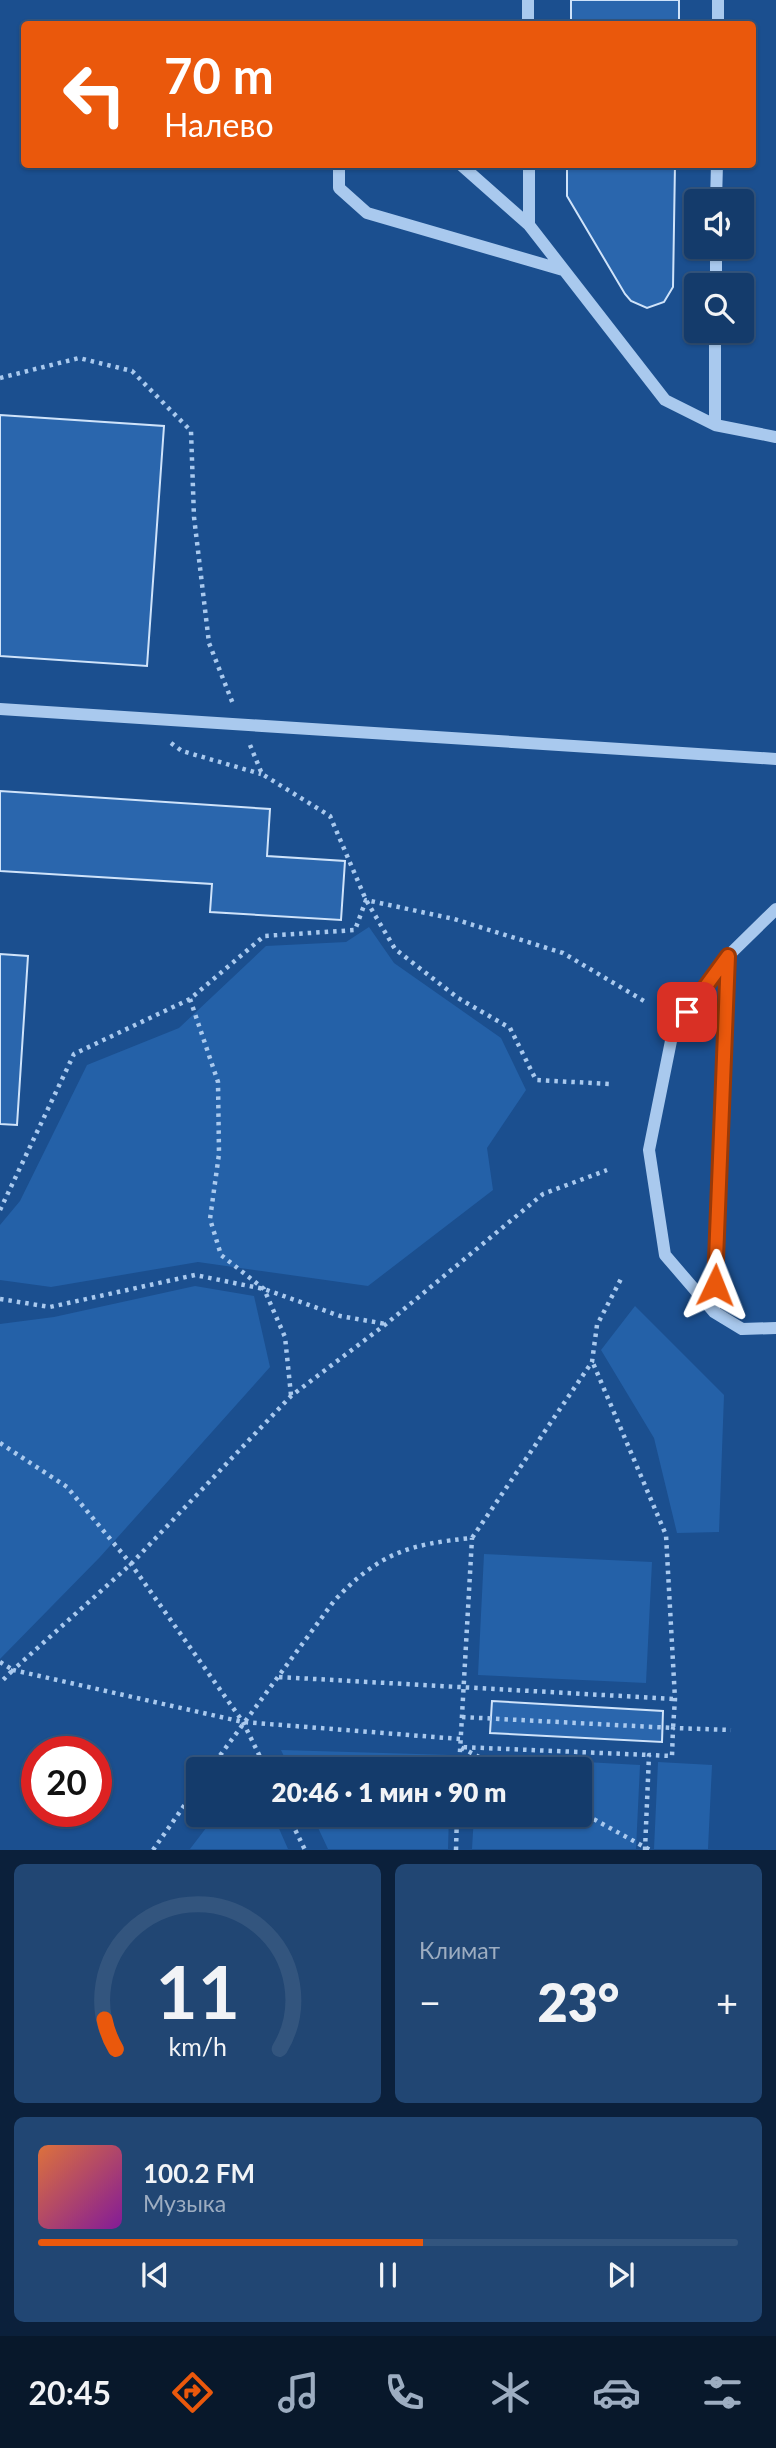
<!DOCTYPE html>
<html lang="ru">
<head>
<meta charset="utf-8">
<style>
  :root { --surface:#143b6b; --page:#214673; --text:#f1f3f6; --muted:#9dadc1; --line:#33557e; --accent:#ea580c }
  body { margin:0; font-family:Lato,sans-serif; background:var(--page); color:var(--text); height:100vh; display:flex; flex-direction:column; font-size:26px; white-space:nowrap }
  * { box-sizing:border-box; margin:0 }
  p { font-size:23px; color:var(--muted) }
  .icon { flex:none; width:38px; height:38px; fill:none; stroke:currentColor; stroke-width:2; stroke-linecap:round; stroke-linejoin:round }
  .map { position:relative; height:1850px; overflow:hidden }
  .side { display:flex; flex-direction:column; gap:14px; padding:14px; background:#0b203b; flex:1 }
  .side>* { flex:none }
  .top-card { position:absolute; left:21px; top:21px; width:735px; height:147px; border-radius:7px; box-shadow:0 2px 5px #0004,0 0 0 2px var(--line); background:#ea580c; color:#fff; overflow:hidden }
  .controls { position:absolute; left:684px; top:189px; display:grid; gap:14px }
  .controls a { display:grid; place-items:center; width:70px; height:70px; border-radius:7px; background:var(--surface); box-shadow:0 2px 5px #0004,0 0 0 2px var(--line); font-size:35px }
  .speed { position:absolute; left:21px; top:1736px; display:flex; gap:14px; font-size:35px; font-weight:700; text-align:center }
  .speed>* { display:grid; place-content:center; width:91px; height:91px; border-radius:50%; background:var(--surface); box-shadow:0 2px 5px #0004,0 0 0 2px var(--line); line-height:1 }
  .speed .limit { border:10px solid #d22; background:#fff; color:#111 }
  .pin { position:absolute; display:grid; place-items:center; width:60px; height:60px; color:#fff; margin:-30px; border-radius:14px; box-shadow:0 4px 10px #0006 }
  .me { position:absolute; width:77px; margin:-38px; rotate:2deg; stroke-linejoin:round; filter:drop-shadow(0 0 5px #0008) }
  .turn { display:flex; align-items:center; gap:24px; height:147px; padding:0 28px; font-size:32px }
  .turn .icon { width:91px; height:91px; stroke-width:2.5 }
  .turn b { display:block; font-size:49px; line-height:60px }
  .big { font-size:52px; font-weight:800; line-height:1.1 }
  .side .widget { flex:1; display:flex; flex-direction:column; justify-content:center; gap:10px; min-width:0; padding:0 24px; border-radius:10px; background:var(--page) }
  .side .dial { align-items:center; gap:0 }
  .dial svg { height:182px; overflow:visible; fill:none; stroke:var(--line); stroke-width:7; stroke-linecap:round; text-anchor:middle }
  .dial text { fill:var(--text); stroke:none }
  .song { display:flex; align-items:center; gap:21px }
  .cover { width:84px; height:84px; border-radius:10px; background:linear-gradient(135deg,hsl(20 70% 55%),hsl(290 70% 35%)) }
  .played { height:7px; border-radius:4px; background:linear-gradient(90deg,var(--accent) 55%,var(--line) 55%) }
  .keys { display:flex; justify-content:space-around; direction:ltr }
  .heat { display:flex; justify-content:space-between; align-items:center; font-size:38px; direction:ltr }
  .side .tiles { flex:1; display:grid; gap:14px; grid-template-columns:1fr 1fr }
  .widget:last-child { grid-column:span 2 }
  .trip { position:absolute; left:186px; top:1757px; width:406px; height:70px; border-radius:7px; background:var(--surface); box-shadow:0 2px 5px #0004,0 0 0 2px var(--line); font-weight:800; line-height:70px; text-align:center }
  .dock { display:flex; height:112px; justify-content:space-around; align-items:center; background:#08182b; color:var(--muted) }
  .dock .icon { width:49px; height:49px }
  .dock .current { color:var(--accent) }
  .dock b { font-size:32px; color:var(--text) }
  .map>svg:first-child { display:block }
  .green { fill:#2461a8 }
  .building { fill:#2a66ad; stroke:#cfe3fa; stroke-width:2 }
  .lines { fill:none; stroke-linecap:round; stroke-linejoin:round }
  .path { stroke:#a9c9ee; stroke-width:4.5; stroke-dasharray:3.5 5; stroke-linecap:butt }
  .minor { stroke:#a9c9ee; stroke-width:12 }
  .route-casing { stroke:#983908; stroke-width:18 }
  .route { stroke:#ea580c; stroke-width:12 }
</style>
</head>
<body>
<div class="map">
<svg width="776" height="1850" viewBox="0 0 776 1850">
  <rect width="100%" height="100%" fill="#1b4f8f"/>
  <path class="green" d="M369 927 394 963 501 1038 526 1090 487 1148 493 1190 368 1286 198 1262 51 1287 0 1280V1225L20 1201 87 1065 179 1028 266 946 346 942Z
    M195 1286 254 1296 270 1367 100 1557 0 1659V1324L54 1317Z
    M635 1306 724 1395 719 1532 677 1533 654 1438 601 1350Z
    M484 1554 652 1562 646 1683 478 1675Z
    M281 1750 452 1755 451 1769H290Z
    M477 1756 640 1765 636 1849H472L474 1815H579V1769H476Z
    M658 1762 712 1765 708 1849H654Z
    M216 1815H273L288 1849H190Z
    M312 1815H449L448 1849H328Z"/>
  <path class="building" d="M571 0H679V24H571Z
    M567 164H675L673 287 664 302 647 308 631 301 625 294 567 196Z
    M0 415 164 426 147 666 0 656Z
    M0 791 270 809 267 856 345 861 341 920 210 912 212 884 0 871Z
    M0 954 28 956 17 1125 0 1124Z
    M492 1701 663 1711 662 1742 490 1733Z"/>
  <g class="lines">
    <path class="path" d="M0 378 79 358 132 371 191 431 194 517 209 643 233 704
      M171 743 182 751 261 774
      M250 745 262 774 330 816 366 900 395 949 458 998 510 1028 536 1080 610 1084
      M190 999 218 1082 219 1154 210 1219 221 1255 264 1289 285 1337 291 1395
      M0 1210 74 1054 190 999 264 936 355 930 366 900 454 919 563 953 644 1001
      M0 1299 50 1307 195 1275 264 1289 340 1316 386 1324
      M0 1443 67 1487 131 1564 243 1722 266 1769
      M0 1662 13 1670 0 1683
      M279 1677 675 1699
      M462 1717 673 1728 675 1699 666 1535 593 1363
      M460 1739 243 1722 13 1670 131 1564 291 1396 386 1324 543 1194 607 1170
      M210 1769 334 1601C379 1553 409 1544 472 1538L592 1362 597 1325 622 1277
      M459 1769 472 1538
      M502 1769 460 1747 649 1755
      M579 1811 650 1850
      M288 1815 305 1850
      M153 1850 198 1786
      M456 1850 457 1815
      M645 1850 649 1755 672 1756 673 1728 731 1730"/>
    <path class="minor" d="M528 0V24
      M718 24V0
      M339 164V188L367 213 563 270
      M460 164 529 225
      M529 164V225L665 400 715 425 776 437
      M716 201 717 164
      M716 285V247
      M715 425V331
      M0 709 776 759
      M776 909 728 956 673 1031 649 1150 665 1255 714 1312 742 1329 776 1328
      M714 1312 728 956"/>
  </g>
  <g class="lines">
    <defs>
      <path id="route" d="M687 1012 728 956 715 1285"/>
    </defs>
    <use href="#route" class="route-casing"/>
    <use href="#route" class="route"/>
  </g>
</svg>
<div class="controls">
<a><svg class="icon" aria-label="sound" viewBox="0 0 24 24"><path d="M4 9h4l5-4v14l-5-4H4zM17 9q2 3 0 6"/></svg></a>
<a><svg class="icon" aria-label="search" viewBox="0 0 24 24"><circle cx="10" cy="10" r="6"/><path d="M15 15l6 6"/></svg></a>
</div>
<div class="speed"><div class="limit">20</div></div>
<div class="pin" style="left:687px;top:1012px;background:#d93025"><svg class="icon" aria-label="arrive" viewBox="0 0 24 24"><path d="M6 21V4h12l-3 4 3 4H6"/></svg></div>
<svg class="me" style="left:715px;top:1285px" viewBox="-20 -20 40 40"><path d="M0-17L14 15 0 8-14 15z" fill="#ea580c" stroke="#fff" stroke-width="4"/></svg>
<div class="trip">20:46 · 1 мин · 90 m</div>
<div class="top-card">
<div class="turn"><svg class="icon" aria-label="left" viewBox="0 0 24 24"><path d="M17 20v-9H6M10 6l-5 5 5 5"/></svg><div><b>70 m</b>Налево</div></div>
</div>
</div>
<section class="side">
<div class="tiles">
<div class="widget dial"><svg viewBox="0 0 100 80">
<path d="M14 69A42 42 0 1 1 86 69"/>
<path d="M14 69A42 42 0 0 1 9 56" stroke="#ea580c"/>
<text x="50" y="56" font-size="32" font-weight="700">11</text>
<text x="50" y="72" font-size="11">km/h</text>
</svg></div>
<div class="widget"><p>Климат</p>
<div class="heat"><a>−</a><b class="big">23°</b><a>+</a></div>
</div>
<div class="widget">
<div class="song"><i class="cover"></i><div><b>100.2 FM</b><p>Музыка</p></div></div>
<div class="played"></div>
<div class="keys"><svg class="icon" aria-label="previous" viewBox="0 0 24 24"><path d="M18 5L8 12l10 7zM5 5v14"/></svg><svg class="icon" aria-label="pause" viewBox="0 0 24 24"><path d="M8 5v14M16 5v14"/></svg><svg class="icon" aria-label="next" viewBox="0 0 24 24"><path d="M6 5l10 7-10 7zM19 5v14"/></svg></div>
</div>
</div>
</section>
<nav class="dock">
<b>20:45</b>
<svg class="icon current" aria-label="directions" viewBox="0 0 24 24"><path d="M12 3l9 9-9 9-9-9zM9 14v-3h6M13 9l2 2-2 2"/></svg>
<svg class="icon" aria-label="music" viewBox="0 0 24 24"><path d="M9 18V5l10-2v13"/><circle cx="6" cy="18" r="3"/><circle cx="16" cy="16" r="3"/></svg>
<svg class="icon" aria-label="phone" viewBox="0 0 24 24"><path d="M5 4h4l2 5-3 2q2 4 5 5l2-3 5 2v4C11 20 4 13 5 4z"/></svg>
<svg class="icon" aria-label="climate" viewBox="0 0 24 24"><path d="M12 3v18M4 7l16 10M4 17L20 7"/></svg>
<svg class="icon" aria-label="car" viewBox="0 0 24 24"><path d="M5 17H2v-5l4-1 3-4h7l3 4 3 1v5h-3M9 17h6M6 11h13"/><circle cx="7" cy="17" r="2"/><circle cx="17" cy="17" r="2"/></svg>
<svg class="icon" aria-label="filters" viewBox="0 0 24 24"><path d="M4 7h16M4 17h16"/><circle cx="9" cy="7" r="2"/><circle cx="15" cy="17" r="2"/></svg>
</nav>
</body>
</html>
